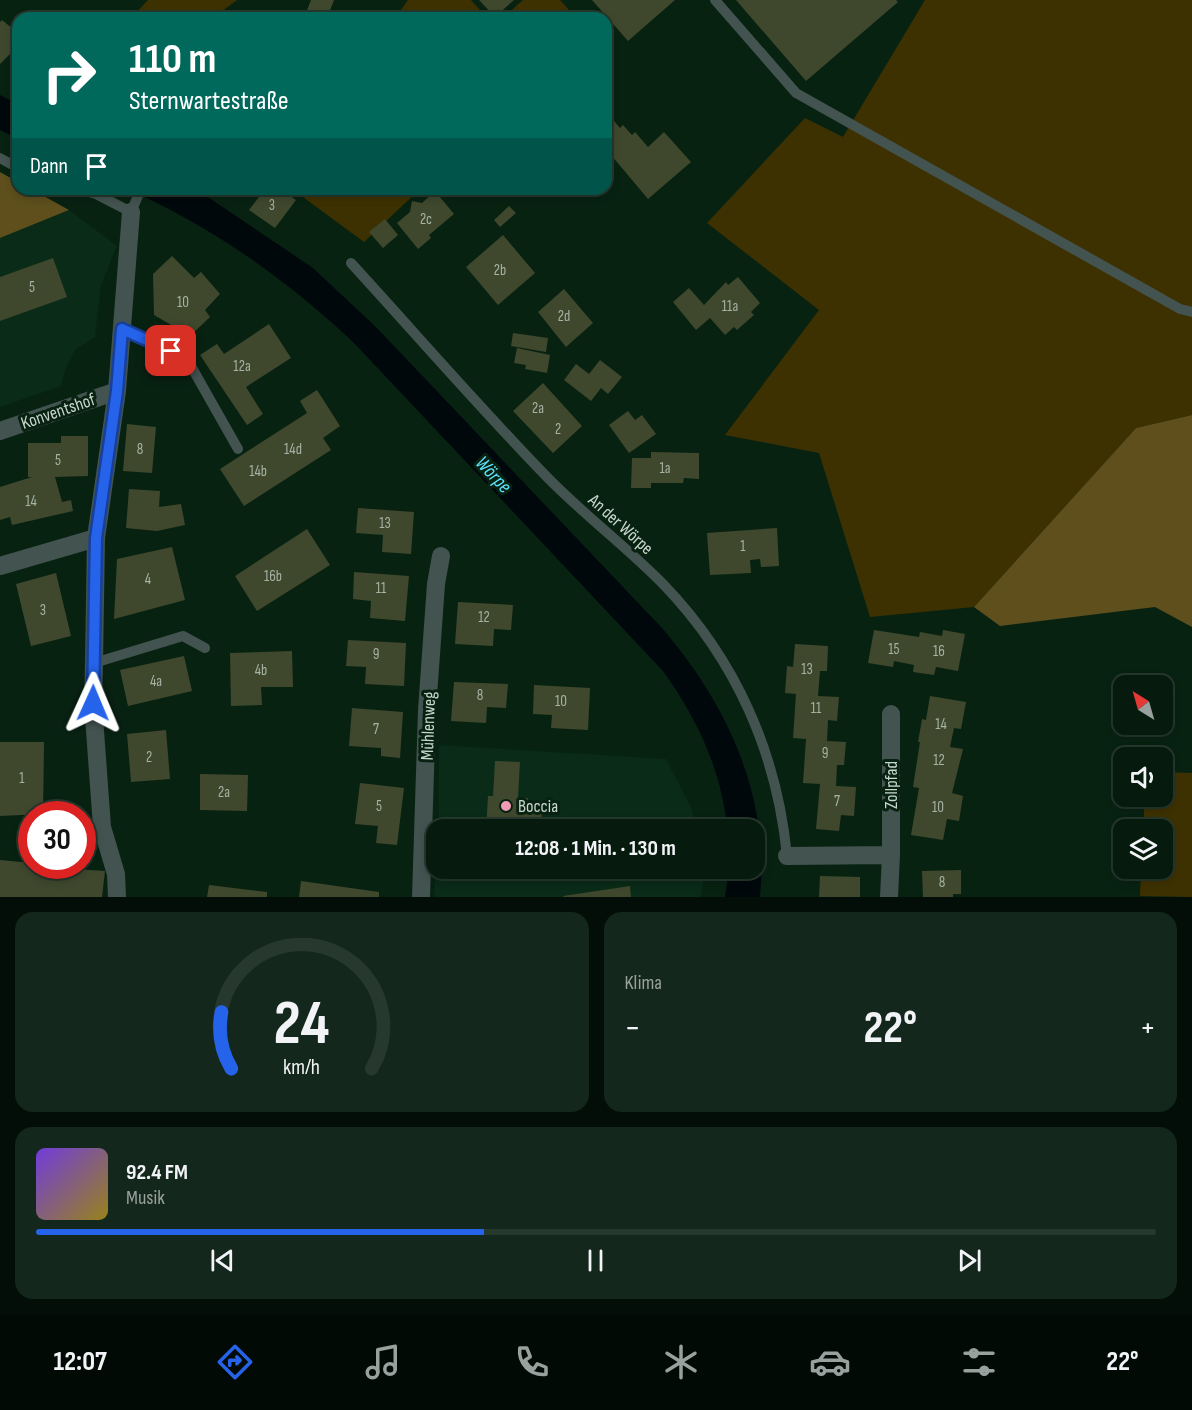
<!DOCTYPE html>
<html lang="de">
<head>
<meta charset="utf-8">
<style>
  :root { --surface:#061a0e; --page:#14271c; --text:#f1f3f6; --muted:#98a19e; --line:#27382e; --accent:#2563eb }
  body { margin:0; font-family:"Sofia Sans Condensed",sans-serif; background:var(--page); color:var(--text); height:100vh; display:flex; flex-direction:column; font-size:22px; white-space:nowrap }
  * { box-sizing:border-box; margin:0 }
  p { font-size:20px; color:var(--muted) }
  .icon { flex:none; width:33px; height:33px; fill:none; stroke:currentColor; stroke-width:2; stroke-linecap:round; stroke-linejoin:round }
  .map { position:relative; height:897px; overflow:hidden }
  .panel { display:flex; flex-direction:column; gap:15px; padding:15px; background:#030e08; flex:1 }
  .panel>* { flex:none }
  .hud { position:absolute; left:12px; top:12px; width:600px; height:183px; border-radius:18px; box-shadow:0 3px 9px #0003,0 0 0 2px var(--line); background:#00695c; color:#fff; overflow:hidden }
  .needle { width:39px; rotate:323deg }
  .tools { position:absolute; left:1113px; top:675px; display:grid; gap:12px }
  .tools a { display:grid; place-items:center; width:60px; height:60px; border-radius:12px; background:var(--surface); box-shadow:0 3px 9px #0003,0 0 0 2px var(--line); font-size:30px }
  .speed { position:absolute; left:18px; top:801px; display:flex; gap:12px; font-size:30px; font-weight:700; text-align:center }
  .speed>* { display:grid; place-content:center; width:78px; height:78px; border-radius:50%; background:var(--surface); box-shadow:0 3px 9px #0003,0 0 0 2px var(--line); line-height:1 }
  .speed .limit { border:9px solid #d22; background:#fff; color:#111 }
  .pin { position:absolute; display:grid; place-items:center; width:51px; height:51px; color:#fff; margin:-26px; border-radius:12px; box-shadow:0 3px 9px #0006 }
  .me { position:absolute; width:66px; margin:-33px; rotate:1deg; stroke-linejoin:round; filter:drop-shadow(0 0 4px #0008) }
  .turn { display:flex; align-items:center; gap:21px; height:126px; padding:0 18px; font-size:27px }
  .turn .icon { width:78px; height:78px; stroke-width:2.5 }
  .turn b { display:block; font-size:42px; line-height:51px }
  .then { display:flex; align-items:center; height:57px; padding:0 18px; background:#0003; gap:12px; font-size:22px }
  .big { font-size:45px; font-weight:700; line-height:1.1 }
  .panel .tile { flex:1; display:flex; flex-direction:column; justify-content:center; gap:9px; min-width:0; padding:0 21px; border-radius:18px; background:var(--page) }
  .panel .dial { align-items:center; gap:0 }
  .dial svg { height:156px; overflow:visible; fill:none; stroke:var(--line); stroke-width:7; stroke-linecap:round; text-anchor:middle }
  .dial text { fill:var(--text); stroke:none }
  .song { display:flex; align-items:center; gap:18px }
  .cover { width:72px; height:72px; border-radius:9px; background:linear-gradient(135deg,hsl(260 70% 55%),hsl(50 70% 35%)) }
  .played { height:6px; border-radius:3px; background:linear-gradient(90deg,var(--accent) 40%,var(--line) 40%) }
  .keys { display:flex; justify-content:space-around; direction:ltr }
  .heat { display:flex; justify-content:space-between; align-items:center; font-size:33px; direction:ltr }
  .panel .tiles { flex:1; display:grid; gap:15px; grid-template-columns:1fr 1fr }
  .tile:last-child { grid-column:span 2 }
  .trip { position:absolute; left:426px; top:819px; width:339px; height:60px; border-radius:18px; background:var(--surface); box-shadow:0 3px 9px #0003,0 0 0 2px var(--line); font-weight:700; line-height:60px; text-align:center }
  .menu { display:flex; height:96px; justify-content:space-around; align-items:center; background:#020a06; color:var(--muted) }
  .menu .icon { width:42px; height:42px }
  .menu .active { color:var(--accent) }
  .menu b { font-size:27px; color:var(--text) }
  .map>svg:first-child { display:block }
  .built { fill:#092b17 }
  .green { fill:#3e3101 }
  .forest { fill:#5e4f1d }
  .water { fill:#00080c }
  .building { fill:#3f482d }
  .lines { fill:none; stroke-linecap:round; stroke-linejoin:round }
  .lane { stroke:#435350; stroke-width:10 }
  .street { stroke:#435350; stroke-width:18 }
  .route-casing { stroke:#184099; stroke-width:15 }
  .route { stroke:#2563eb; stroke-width:10 }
  .poi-dot { fill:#f09ab4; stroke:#082212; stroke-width:2 }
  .labels { text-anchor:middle; stroke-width:6; stroke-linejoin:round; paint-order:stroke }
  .number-label { font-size:15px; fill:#a6b3a4 }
  .street-label { font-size:18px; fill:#c8d7cc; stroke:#082212 }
  .poi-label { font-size:18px; fill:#c8d7cc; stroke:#082212; text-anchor:start }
  .water-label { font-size:20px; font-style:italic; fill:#60dffc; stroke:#082212 }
</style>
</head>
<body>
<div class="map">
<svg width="1192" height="897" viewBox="0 0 1192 897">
  <rect width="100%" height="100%" fill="#082212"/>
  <path class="built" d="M69 210 117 246 101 285 95 337 75 350 65 370 61 386 0 407V238Z
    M439 745 666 759 692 809 697 829 439 830Z
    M436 866V868L704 869 701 897H434Z"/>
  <path class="green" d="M148 0H237L213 18H135L133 16Z
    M408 0H471L487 18H395Z
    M523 0H560L576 18H503Z
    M925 0H1192V415L1136 428 974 607 870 617 819 453 725 435 819 310 707 223 805 118 843 137Z
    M292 189H420L364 242Z
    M1163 772 1192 773V897L1140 896 1141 869 1162 868V830L1143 829 1145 797 1162 796Z"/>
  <path class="forest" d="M0 172 18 182V189H31L69 210 0 238Z
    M1192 415V627L1155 607 1000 626 974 607 1136 428Z"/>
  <path class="water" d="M0 95 18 104V139L0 130Z
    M127 189H196L313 268 376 327 662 628C727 704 770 795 760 897H725L729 869 754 868V830L727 829C722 771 697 718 663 671L354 343C288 280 211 226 127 189Z"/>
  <path class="building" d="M311 0H334L327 18H304Z
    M479 0H514L495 17Z
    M592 0H675L628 41Z
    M736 0H896L898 2 806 81Z
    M109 11 115 18H101Z
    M2 20 18 33V63L10 54 0 64V22Z
    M608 114 620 128 623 125 632 135 635 132 648 147 664 132 691 162 648 199 606 149Z
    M265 189H280L296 200 275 228 249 210Z
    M435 191 454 214 429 235 431 238 418 249 397 223 410 212 412 201 422 203Z
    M509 206 516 213 500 227 494 220Z
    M385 219 398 235 383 248 369 232Z
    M503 235 535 273 498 305 466 267Z
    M172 256 194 278 201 272 220 294 205 310 210 317 190 336 154 315 153 274Z
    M53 258 67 297 0 321V277Z
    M738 277 760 303 751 312 754 315 737 330 734 327 725 335 710 318 696 330 673 302 689 288 704 305 726 282 728 285Z
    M564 289 593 323 566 347 538 312Z
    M269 324 291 358 246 387 263 414 247 425 200 355 217 344 224 354Z
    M513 333 548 338 546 352 511 346Z
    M517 348 550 355 547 373 525 369 526 365 514 363Z
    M600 360 622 377 608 394 601 388 591 401 564 380 576 364 589 374Z
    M543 383 582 426 553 453 513 411Z
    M317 390 340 426 323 438 331 450 244 506 220 469 307 413 300 401Z
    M628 411 635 420 642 415 656 434 629 453 609 425Z
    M127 424 156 427 152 473 123 471Z
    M61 436H88V476L55 477 62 502 71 500 73 511 12 525 10 517 0 520V487L32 477H28V443H61Z
    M651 452 699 453V479L684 478 683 483H651V488H631L632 458H651Z
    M129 489 160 491 159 507 181 504 185 525 157 531 126 528Z
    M358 508 414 512 411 554 382 552 383 535 356 533Z
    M777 528 779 566 761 567 760 559 750 560 751 573 710 575 707 533Z
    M307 529 330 565 257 611 235 576Z
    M172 547 185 600 114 619 117 559Z
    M354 572 409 576 405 621 370 618 371 601 353 599Z
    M56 573 71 636 31 646 16 584Z
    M458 602 513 605 511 630 494 629 493 646 455 644Z
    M874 630 919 637 920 632 942 636 943 630 965 634 958 671 936 667 934 675 913 672 914 665 894 661 893 667 868 663Z
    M348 640 406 643 404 686 365 684 366 667 346 666Z
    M795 644 828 646 827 671H820L818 696 839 697 837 721 828 720 827 741 846 742 844 765H837L836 786 856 787 854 816 841 815 839 831 816 829 820 784 803 783 806 739 793 738 796 694 785 693 787 666 793 667Z
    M292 651 293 687H261L262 705 231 706 230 653Z
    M184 656 192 691 128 706 120 670Z
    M454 682 508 684 506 708 487 707 486 723 451 721Z
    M534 685 590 688 588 730 551 728 552 715 533 714Z
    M930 696 966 702 961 729 954 728 950 747 963 749 952 793 963 796 959 821 947 819 943 840 911 835 919 788 913 787 920 742H918L922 719 926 720Z
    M352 708 403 712 400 758 381 756V748L349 746Z
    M166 730 170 779 131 782 127 734Z
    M0 742H44L43 814 0 816Z
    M495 761 520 762 518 797 528 798V804L542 805 541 830H486L488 796H493Z
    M200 774 248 775 247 811 200 810Z
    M360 783 404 788 397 845 376 843 378 826 355 824Z
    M0 860 32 863V866L105 871 102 897H0Z
    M961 870V894H953V897H923L922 871Z
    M820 876 860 877V897H819Z
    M301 881 379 892V897H299Z
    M209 885 267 892V897H207Z
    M630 886 631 897H564L563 896Z"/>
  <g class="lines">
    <path class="lane" d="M715 0 796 93 1180 309 1192 312
      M0 158 18 168
      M79 189 96 194 131 212 141 189
      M351 263C416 334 480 408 547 477 584 515 627 547 664 585 736 660 777 753 787 856
      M121 329 187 359 238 449
      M94 663 183 636 205 648"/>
    <path class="street" d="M0 431 117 391
      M0 566 96 538
      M787 856 891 855
      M117 897 116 874 102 827 93 703 94 663 96 538 117 391 131 212
      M421 897 427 710 436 584 441 556
      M889 897 891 855V714"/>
  </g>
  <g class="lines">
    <defs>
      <path id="route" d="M93 703 96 538 117 391 122 329 171 351"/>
    </defs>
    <use href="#route" class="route-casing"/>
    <use href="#route" class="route"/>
  </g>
  <circle class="poi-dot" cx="506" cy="806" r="6"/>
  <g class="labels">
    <g class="number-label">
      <text x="272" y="210">3</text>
      <text x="426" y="224">2c</text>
      <text x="500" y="275">2b</text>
      <text x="32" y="292">5</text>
      <text x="183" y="307">10</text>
      <text x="730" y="311">11a</text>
      <text x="564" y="321">2d</text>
      <text x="242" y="371">12a</text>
      <text x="538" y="413">2a</text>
      <text x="558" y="434">2</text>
      <text x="140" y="454">8</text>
      <text x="293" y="454">14d</text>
      <text x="58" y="465">5</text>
      <text x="665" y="473">1a</text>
      <text x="258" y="476">14b</text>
      <text x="31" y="506">14</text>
      <text x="385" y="528">13</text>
      <text x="743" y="551">1</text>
      <text x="273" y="581">16b</text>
      <text x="148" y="584">4</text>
      <text x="381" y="593">11</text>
      <text x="43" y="615">3</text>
      <text x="484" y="622">12</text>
      <text x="894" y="654">15</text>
      <text x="939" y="656">16</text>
      <text x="376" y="659">9</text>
      <text x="807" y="674">13</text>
      <text x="261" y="675">4b</text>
      <text x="156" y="686">4a</text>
      <text x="480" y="700">8</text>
      <text x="561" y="706">10</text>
      <text x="816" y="713">11</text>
      <text x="941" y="729">14</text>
      <text x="376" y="734">7</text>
      <text x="825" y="758">9</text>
      <text x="149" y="762">2</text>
      <text x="939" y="765">12</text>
      <text x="22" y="783">1</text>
      <text x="224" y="797">2a</text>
      <text x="837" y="806">7</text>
      <text x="379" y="811">5</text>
      <text x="938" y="812">10</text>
      <text x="942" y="887">8</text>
    </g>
    <g class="street-label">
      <text transform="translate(58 411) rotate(-19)" y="6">Konventshof</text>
      <text transform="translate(621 524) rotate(42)" y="6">An der Wörpe</text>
      <text transform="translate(428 726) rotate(-88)" y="6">Mühlenweg</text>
      <text transform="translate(891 785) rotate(-90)" y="6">Zollpfad</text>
    </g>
    <g class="poi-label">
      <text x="518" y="812">Boccia</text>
    </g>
    <g class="water-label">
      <text transform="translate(494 474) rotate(47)" y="7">Wörpe</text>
    </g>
  </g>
</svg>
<div class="tools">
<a><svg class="needle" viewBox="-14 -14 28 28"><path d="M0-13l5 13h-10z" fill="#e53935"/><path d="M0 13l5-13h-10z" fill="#98a19e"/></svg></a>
<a><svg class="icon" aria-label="sound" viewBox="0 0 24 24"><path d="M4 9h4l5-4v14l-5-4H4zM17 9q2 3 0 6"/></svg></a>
<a><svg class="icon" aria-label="layers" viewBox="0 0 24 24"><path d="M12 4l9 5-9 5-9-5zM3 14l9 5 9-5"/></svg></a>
</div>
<div class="speed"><div class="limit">30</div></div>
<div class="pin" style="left:171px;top:351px;background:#d93025"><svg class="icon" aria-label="arrive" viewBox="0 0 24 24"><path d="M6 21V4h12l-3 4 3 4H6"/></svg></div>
<svg class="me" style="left:93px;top:703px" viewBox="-20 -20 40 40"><path d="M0-17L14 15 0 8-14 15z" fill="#2563eb" stroke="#fff" stroke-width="4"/></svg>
<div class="trip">12:08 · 1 Min. · 130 m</div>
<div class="hud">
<div class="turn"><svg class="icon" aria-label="right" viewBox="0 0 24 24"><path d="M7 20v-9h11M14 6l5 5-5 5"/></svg><div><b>110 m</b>Sternwartestraße</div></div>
<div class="then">Dann<svg class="icon" aria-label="arrive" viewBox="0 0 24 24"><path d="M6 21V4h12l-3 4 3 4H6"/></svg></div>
</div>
</div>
<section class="panel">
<div class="tiles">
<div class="tile dial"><svg viewBox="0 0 100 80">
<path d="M14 69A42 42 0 1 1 86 69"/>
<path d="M14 69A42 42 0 0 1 9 40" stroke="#2563eb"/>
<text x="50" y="56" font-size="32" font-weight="700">24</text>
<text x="50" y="72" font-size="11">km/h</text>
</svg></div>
<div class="tile"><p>Klima</p>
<div class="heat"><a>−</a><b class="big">22°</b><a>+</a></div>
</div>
<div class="tile">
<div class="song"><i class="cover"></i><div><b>92.4 FM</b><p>Musik</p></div></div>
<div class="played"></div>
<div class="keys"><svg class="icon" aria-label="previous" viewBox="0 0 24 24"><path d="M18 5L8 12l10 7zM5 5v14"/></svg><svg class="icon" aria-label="pause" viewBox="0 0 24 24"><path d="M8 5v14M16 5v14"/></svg><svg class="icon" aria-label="next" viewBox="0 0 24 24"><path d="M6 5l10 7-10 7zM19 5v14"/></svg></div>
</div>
</div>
</section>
<nav class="menu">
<b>12:07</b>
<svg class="icon active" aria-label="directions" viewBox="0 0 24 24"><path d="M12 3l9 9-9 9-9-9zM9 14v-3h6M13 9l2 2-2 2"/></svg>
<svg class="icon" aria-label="music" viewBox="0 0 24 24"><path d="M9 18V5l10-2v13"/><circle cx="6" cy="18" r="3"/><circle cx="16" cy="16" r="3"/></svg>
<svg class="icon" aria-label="phone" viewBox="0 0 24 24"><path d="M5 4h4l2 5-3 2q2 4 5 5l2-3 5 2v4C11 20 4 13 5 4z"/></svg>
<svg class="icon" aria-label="climate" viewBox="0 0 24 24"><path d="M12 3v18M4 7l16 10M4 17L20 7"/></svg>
<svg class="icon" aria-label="car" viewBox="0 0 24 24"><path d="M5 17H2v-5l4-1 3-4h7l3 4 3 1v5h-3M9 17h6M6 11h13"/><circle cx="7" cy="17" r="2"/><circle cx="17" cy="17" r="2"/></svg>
<svg class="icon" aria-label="filters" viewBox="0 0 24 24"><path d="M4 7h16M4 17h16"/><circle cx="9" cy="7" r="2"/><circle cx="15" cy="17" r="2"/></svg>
<b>22°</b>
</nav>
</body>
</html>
